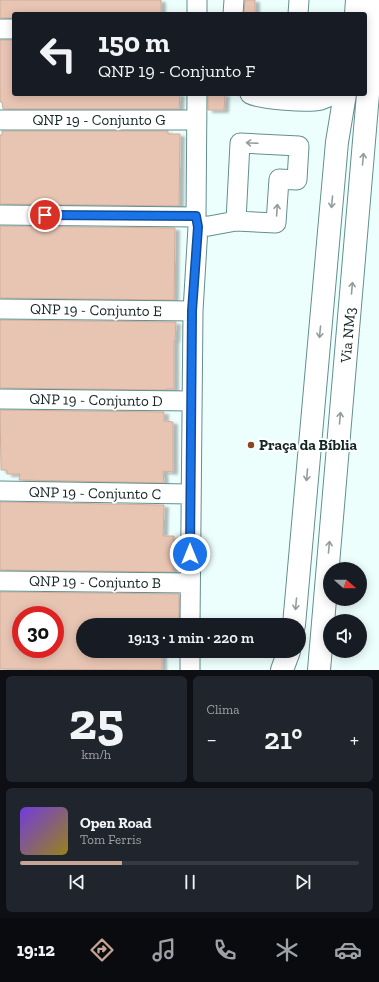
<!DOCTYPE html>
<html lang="pt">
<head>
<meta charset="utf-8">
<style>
  :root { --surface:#171b24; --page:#20242c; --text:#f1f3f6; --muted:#9ea1a6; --line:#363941; --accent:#c4a596 }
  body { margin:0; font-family:"Zilla Slab",serif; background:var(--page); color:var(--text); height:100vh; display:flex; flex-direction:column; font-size:15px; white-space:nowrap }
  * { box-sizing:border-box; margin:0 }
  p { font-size:13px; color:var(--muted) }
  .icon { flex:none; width:22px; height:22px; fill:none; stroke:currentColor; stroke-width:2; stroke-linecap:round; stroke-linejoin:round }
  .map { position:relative; height:670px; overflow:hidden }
  .panel { display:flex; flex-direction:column; gap:6px; padding:6px; background:#0d0f14; flex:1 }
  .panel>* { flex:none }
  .banner { position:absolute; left:12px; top:12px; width:355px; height:84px; border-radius:4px; box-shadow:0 2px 10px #0003; background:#171b24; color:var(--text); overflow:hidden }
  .needle { width:26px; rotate:111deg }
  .fabs { position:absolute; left:323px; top:562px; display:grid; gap:8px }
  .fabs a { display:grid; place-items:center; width:44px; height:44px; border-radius:50%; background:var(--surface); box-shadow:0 2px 10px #0003; font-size:20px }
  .speed { position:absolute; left:12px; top:606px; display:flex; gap:8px; font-size:20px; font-weight:700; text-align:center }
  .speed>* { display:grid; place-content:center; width:52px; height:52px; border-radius:50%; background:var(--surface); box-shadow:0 2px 10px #0003; line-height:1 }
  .speed .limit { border:6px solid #d22; background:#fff; color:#111 }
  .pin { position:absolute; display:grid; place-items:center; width:34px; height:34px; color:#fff; margin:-17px; border:2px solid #fff; border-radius:50%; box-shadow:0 1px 4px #0007 }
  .me { position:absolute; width:44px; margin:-22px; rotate:0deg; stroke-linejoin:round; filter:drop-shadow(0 0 3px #0008) }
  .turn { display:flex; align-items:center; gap:14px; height:84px; padding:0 20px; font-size:18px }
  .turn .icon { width:52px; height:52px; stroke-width:2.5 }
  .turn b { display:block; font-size:28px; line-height:34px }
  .big { font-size:30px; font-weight:600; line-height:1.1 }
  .panel .tile { flex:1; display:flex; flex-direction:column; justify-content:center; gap:6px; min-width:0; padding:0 14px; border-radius:6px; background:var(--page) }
  .panel .dial { align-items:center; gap:0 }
  .dial b { font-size:52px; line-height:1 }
  .song { display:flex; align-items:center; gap:12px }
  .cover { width:48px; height:48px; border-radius:6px; background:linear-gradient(135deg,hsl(260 70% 55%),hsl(50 70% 35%)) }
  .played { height:4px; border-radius:2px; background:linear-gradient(90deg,var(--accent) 30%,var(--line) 30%) }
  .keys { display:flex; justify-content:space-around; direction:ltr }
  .heat { display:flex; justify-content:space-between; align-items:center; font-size:22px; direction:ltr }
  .panel .tiles { flex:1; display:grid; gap:6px; grid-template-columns:1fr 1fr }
  .tile:last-child { grid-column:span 2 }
  .trip { position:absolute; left:76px; top:618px; width:230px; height:40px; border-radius:20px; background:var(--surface); box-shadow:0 2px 10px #0003; font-weight:600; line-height:40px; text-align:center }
  .tab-bar { display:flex; height:64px; justify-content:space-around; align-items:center; background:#090b0e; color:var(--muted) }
  .tab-bar .icon { width:28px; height:28px }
  .tab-bar .on { color:var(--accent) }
  .tab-bar b { font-size:18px; color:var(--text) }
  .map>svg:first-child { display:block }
  .building { fill:#e8c4b3; stroke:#d0ac9b; fill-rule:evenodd; filter:url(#shadow) }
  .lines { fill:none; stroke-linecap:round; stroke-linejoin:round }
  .minor-casing { stroke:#638f8c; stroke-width:21 }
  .major-casing { stroke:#638f8c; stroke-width:24 }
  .minor { stroke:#fff; stroke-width:19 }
  .major { stroke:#fff; stroke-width:22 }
  .oneway { stroke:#959d9c }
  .route-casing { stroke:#114b97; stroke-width:10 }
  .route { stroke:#1a73e8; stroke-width:7 }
  .poi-dot { fill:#8c4520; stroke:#fff; stroke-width:1.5 }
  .labels { text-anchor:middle; stroke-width:4; stroke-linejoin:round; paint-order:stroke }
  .street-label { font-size:15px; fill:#142624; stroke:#fff }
  .poi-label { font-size:15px; font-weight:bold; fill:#142624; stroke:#fff; text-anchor:start }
</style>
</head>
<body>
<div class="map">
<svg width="379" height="670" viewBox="0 0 379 670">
  <defs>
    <filter id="shadow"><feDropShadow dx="4.5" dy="2.5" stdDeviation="1" flood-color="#0004"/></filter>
  </defs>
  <rect width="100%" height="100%" fill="#edfffd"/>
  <path class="building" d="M0 0H161V14H14V18H0Z
    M245 0H255V14H244Z
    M0 40H14V94H180L179 109H3L2 102H0Z
    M208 94H225L224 110H208Z
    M2 131H168V134H180L179 206 0 204V135H2Z
    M0 226 175 228 174 300 0 298Z
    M0 320 176 322 175 340H174V389H166V390L0 388Z
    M0 410 164 412V421L173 422V472L163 471 164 483 19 480 20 474H7V470H1Z
    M0 502 164 505 163 536H174L173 572 0 570Z
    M0 592 179 594V625H83V651H162V670L0 669ZM21 615H55V649H21Z"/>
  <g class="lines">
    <defs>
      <path id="minor" d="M197 14V0
        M233 14 234 0
        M298 14 299 0
        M0 29H14
        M250 94C262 100 308 103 321 100 326 98 331 96 336 94
        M0 120H197
        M0 215 196 217
        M198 227 209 226 236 221 276 223 279 179 297 180 299 146 240 143 236 221
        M0 309 193 311
        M0 399 191 401
        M0 491 190 494
        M0 581 190 583
        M190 625 193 311 198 227 196 217 197 94
        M190 670V651"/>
      <path id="major" d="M356 14 357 0
        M294 625 337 142 345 94
        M282 670 289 651
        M319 670 376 0"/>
    </defs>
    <use href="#minor" class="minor-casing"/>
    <use href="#major" class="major-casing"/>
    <use href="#minor" class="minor"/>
    <use href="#major" class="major"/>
  </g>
  <defs><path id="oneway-shaft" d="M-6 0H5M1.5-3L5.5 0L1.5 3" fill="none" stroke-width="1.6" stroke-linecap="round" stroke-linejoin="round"/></defs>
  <g class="oneway">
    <use href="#oneway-shaft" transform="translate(252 143) rotate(-177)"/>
    <use href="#oneway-shaft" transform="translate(363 159) rotate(-85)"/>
    <use href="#oneway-shaft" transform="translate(332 202) rotate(95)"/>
    <use href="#oneway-shaft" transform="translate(277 210) rotate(-86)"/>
    <use href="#oneway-shaft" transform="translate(352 288) rotate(-85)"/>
    <use href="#oneway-shaft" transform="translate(320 332) rotate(95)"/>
    <use href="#oneway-shaft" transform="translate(340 418) rotate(-85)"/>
    <use href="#oneway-shaft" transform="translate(307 475) rotate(95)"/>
    <use href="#oneway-shaft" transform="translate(329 547) rotate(-85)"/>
    <use href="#oneway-shaft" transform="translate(296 604) rotate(95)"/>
  </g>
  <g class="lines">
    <defs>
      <path id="route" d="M45 215 196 216 198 227 192 311 190 554"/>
    </defs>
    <use href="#route" class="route-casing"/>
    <use href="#route" class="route"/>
  </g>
  <circle class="poi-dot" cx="251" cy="445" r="4"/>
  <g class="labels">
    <g class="street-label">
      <text x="99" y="125">QNP 19 - Conjunto G</text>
      <text transform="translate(96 310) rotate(1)" y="5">QNP 19 - Conjunto E</text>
      <text transform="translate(348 335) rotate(-85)" y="5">Via NM3</text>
      <text transform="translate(96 400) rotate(1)" y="5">QNP 19 - Conjunto D</text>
      <text transform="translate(95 493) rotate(1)" y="5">QNP 19 - Conjunto C</text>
      <text transform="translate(95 582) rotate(1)" y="5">QNP 19 - Conjunto B</text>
    </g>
    <g class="poi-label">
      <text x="259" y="450">Praça da Bíblia</text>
    </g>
  </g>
</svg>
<div class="fabs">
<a><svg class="needle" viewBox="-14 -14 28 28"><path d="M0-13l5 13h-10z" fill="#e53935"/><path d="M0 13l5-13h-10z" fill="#9ea1a6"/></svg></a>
<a><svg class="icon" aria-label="sound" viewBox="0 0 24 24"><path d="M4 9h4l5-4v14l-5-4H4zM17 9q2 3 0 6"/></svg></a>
</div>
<div class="speed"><div class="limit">30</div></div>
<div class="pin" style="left:45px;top:215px;background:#d93025"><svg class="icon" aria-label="arrive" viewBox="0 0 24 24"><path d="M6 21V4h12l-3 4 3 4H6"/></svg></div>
<svg class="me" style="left:190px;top:554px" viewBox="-20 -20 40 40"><circle r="17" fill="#1a73e8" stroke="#fff" stroke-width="3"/><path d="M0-11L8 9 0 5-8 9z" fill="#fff"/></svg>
<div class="trip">19:13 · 1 min · 220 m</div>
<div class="banner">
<div class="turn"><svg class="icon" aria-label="left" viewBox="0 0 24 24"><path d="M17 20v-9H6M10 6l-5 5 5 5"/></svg><div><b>150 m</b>QNP 19 - Conjunto F</div></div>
</div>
</div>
<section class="panel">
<div class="tiles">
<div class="tile dial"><b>25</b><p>km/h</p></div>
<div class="tile"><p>Clima</p>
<div class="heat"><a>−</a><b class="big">21°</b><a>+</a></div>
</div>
<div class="tile">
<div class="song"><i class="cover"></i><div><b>Open Road</b><p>Tom Ferris</p></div></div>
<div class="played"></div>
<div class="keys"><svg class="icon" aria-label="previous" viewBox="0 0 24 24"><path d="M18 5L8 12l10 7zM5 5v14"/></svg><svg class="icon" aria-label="pause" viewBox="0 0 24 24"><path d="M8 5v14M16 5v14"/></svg><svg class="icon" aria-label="next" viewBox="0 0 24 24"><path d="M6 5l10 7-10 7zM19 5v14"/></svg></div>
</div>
</div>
</section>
<nav class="tab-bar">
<b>19:12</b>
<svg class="icon on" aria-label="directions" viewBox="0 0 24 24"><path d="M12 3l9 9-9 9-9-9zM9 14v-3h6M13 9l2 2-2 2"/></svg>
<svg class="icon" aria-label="music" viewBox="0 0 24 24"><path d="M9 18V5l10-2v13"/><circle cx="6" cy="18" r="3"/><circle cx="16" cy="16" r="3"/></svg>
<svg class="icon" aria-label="phone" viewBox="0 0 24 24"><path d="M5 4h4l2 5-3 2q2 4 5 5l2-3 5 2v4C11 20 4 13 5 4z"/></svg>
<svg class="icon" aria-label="climate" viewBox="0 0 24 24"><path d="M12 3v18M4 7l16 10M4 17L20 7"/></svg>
<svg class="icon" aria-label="car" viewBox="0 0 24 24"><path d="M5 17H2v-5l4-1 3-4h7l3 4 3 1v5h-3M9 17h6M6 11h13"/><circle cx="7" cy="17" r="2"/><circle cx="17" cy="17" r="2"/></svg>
</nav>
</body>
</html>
